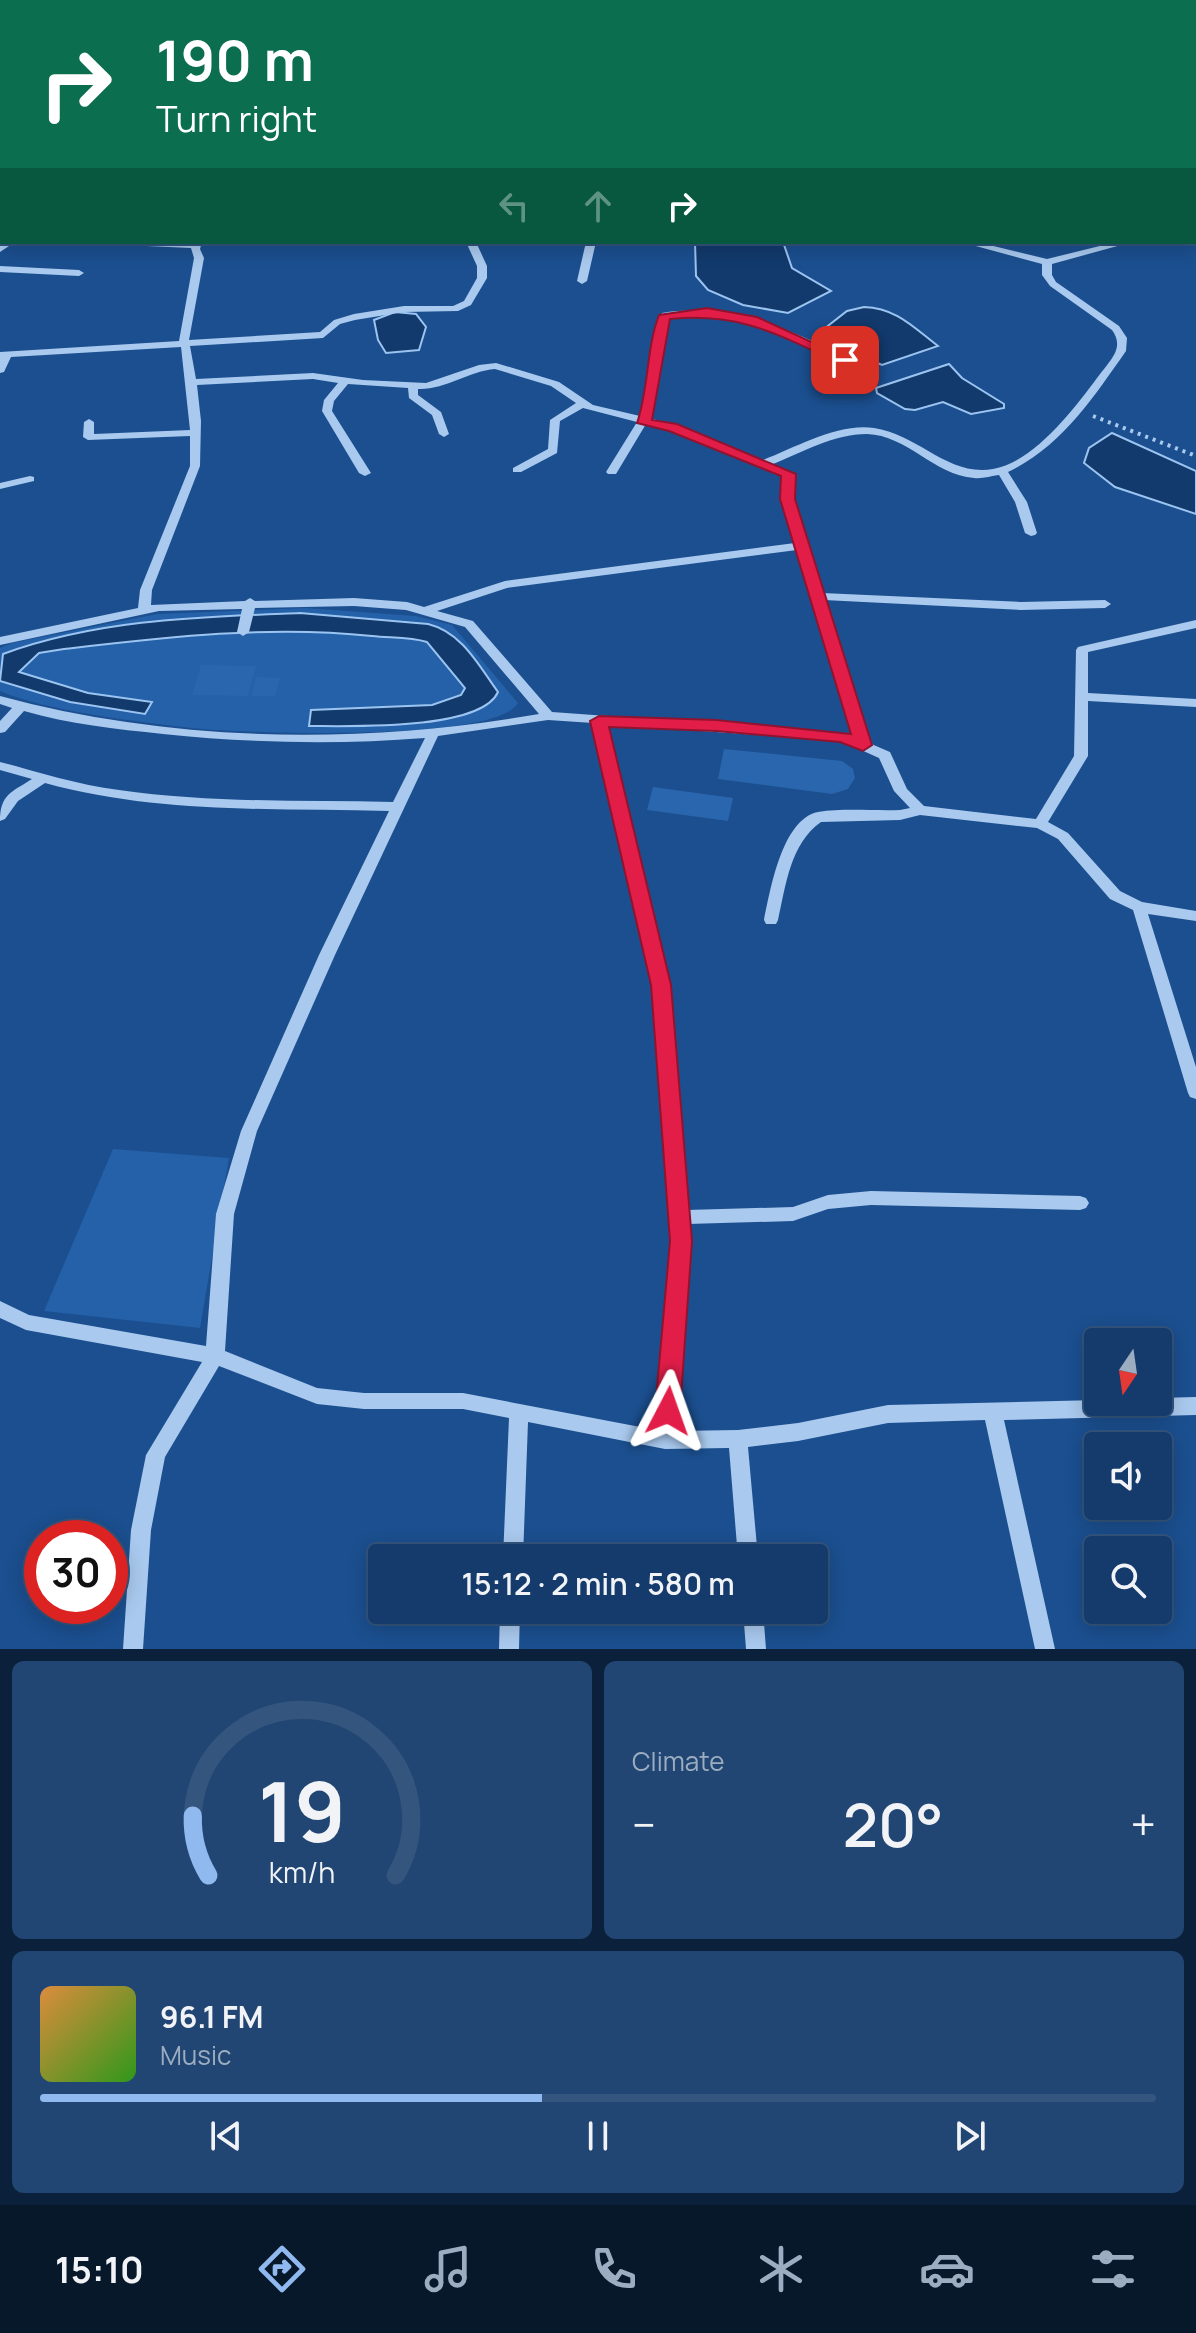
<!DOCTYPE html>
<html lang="en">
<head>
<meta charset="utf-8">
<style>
  :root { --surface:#143b6b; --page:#214673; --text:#f1f3f6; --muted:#9dadc1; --line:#33557e; --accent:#90b9f0 }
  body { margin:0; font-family:Manrope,sans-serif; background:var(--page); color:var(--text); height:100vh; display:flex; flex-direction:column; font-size:30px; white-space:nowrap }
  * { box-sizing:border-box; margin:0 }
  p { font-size:26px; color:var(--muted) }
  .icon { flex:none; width:44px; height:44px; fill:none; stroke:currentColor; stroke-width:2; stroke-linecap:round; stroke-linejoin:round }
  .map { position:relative; height:1649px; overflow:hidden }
  .sheet { display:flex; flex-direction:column; gap:12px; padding:12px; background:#0b203b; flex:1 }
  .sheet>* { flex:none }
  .top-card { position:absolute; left:0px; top:0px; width:1196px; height:244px; box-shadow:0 4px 20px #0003,0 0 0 2px var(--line); background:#0b6e4f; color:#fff; overflow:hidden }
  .needle { width:52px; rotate:193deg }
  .buttons { position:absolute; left:1084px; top:1328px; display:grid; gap:16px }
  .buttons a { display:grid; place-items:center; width:88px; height:88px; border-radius:8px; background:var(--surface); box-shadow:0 4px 20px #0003,0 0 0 2px var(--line); font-size:40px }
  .speed { position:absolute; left:24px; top:1520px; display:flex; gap:16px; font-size:40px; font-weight:700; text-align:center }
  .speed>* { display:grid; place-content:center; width:104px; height:104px; border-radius:50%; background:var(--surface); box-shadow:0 4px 20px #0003,0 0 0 2px var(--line); line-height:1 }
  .speed .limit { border:12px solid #d22; background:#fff; color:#111 }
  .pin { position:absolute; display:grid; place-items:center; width:68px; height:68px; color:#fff; margin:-34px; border-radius:16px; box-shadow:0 4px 12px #0006 }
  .me { position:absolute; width:88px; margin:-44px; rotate:4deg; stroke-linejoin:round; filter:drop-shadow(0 0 6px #0008) }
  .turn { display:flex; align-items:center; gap:28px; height:168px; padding:0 24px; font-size:36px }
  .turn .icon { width:104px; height:104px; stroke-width:2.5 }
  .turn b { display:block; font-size:56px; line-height:68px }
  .lanes { display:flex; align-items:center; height:76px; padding:0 24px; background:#0003; justify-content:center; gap:40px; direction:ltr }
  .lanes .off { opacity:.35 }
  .big { font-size:60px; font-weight:600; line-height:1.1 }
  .sheet .tile { flex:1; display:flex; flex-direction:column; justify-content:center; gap:12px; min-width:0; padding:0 28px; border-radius:12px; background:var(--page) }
  .sheet .dial { align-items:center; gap:0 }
  .dial svg { height:208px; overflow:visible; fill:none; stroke:var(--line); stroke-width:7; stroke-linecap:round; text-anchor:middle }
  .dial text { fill:var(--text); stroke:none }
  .song { display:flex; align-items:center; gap:24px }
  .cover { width:96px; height:96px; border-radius:12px; background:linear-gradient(135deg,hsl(30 70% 55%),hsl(110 70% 35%)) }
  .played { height:8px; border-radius:4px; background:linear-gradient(90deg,var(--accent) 45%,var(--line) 45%) }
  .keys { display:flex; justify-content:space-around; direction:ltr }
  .heat { display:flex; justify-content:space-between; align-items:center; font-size:44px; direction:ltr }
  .sheet .tiles { flex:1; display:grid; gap:12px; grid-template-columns:1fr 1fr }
  .tile:last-child { grid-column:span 2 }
  .trip { position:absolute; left:368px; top:1544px; width:460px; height:80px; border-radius:8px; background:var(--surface); box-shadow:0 4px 20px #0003,0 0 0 2px var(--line); font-weight:600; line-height:80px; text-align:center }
  .tab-bar { display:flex; height:128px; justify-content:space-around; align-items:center; background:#08182b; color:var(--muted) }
  .tab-bar .icon { width:56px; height:56px }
  .tab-bar .on { color:var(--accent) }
  .tab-bar b { font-size:36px; color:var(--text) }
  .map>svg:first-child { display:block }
  .green { fill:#2461a8 }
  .water { fill:#123a6d; stroke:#9cc4f0; stroke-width:2 }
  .building { fill:#2a66ad }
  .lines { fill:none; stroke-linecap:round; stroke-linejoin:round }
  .path { stroke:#a9c9ee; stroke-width:4; stroke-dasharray:3 5; stroke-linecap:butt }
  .minor { fill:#a9c9ee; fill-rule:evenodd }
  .route { fill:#e11d48; stroke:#92132f; stroke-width:2 }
</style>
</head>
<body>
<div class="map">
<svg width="1196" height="1649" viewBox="0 0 1196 1649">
  <rect width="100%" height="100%" fill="#1b4f8f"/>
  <path class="green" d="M305 608 416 616 452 625 518 703C496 743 239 733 191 728 140 722 45 711 0 691V648L12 643 157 614Z
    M113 1149 229 1158 200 1328 44 1311Z"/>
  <path class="water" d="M695 242H783L792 268 831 291 788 313 743 305 708 290 696 276Z
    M864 307C896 308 913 327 938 346L882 365 815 336 847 311Z
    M395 312 416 314 426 327 419 350 386 353 378 340 374 320Z
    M949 364 962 378 1004 404V408L971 414 943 402 915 410 905 409 877 393 876 388Z
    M1112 433 1196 471V514L1115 487 1084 463 1089 448Z
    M300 613 428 624C462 632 479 666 498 692 481 731 348 726 309 726L311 710 432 705 461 695 465 688 427 642C410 637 391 638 372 636 268 625 167 637 64 649L39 653 19 672 88 693 152 702 145 714 70 702 0 681 3 654C99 619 200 617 300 613Z"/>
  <path class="building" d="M201 665 256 666 248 696 192 695Z
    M256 677 280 678 275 696H251Z
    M724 749 842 761 853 769 855 778 848 789 832 794 718 779Z
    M653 787 733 798 728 821 647 810Z"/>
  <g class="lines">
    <path class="path" d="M1093 416 1196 456"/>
    <path class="minor" d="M720 0H728L730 2H722Z
      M1113 0H1121V2H1113Z
      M1194 62H1196V66H1194Z
      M0 124H2V128H0Z
      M1194 132H1196V136H1194Z
      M2 155V162L0 163V156Z
      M1194 173H1196V179H1194Z
      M0 175 2 176V187L0 186Z
      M0 224H2V230H0Z
      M1194 237H1196V243L1191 242H1194Z
      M4 242H15L0 252V245Z
      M119 242H202L200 249 204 258 189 340 320 332 334 320 354 314 404 306H453L464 301 477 278V266L466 242H476L487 266V278L471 305 458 311 404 312 355 320 340 324 323 338 190 346 196 379 313 373 363 380 426 383 479 365 496 363 559 382 593 405 640 416C654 383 647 345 662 313 716 304 768 321 817 343 828 348 841 353 850 360L841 362C780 333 739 314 669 318 659 351 664 387 649 418L676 425 763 460C797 447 837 423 874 428 918 434 948 477 993 469 1034 462 1074 409 1097 378 1103 370 1111 361 1115 353 1119 344 1117 337 1112 330L1050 286 1042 275V264L961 242H977L1047 259 1116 242H1132L1052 264V275L1056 282 1119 326 1127 338 1126 351C1093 398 1061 447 1008 472L1027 502 1037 533 1035 535 1031 536 1025 533 1015 502 999 475C991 476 982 479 974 478 934 475 907 435 867 434 834 434 803 452 773 464L795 474 793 499 822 593 1021 602 1105 600 1111 604 1105 608 1021 610 824 600 869 743 890 752 907 789 924 806 1036 819 1074 756 1076 650 1078 647 1196 620V628L1088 652V693L1196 699V707L1088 701V756L1048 822 1068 833 1120 891 1142 902 1196 911V921L1148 914 1196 1067V1099L1190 1097 1188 1093 1133 910 1110 899 1058 839 1037 828 920 815 900 820 821 822C790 844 786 885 778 920L776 924H766L764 920C770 891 782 819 818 812 843 808 874 811 900 810L910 808 894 791 879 758 841 741 606 724 669 985 687 1210 793 1207 828 1195 871 1191 1080 1196 1086 1198 1089 1203 1086 1208 1080 1210 871 1205 828 1209 793 1221 688 1224 690 1241 675 1431 738 1430 798 1423 888 1405 1098 1400V1402H1158V1398L1196 1397V1415L1004 1420 1055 1649H1035L985 1420 888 1423 798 1441 748 1447 758 1558H738L729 1448 665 1449 528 1422 523 1558H503L509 1418 463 1409H364L317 1404 219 1366 165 1457 151 1530 143 1649H123L131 1530 146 1455 202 1362 26 1330 0 1318V1301L29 1315 206 1346 216 1214 241 1131 319 955 389 811C274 808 157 814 45 783L18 801 5 819 0 821C0 794 12 792 32 779L0 770V762C39 772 78 785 119 790 209 803 302 800 393 802L425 738C337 745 250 743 163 734 116 729 69 724 24 711L5 732 0 733V721L12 708 0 704V696C174 743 362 745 539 714L465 627 406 610 354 606 255 608 249 632 243 636 237 632 242 609 159 611 0 645V637L138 608 140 590 190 466V436L88 440 83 437 84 422 89 419 94 422V434L190 430 181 347 11 357 4 372 0 373V352L179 341 194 258 191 248 124 245ZM495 369 551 386 576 403 550 420 548 449 513 468V472H521L557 453 560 421 583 408 637 422 606 472 608 474H616L646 424 668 429 783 476 781 499 795 543 505 581 424 607 407 602 354 598 255 601 250 598 245 601 151 605 152 590 200 466 201 421 197 385 313 379 338 383 324 400 322 411 359 473 365 476 371 473 332 411 334 401 348 384 408 388 409 398 432 415 439 434 444 437 449 434 441 412 418 395V389C445 390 469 371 495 369ZM797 550 854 737 843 733 552 712 473 621 437 611 507 588ZM548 720 593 723 653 985 672 1241 656 1430 463 1393H364L317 1388 225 1351 234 1214 257 1131 335 955 438 736Z
      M586 242H596L587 281 582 284 577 281Z
      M0 266 79 270 84 273 79 276 0 272Z
      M30 476 34 477V481L0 489V483Z
      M500 1610H520L519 1649H499Z
      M743 1610H763L766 1649H746Z"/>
  </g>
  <path class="route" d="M707 308 757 317 851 360 840 363C778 335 741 312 670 319L652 420 677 424 796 474 795 499 872 745 863 751 840 742 716 731 609 727 671 985 692 1241 680 1411 676 1419 668 1423 659 1419 655 1411 670 1241 651 985 590 721 599 716 716 720 851 734 780 499 781 476 669 431 637 423C649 388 646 349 659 315Z"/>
</svg>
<div class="buttons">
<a><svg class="needle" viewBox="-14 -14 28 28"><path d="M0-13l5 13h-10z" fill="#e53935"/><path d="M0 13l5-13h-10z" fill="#9dadc1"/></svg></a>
<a><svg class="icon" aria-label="sound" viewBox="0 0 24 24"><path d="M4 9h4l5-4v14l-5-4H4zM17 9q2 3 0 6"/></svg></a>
<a><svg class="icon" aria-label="search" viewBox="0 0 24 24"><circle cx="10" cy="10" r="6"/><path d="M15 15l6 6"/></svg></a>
</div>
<div class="speed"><div class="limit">30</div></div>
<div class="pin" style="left:845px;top:360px;background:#d93025"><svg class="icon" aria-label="arrive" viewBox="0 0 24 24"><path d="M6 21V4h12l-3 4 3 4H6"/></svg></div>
<svg class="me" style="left:668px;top:1411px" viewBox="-20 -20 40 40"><path d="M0-17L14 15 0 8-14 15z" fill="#e11d48" stroke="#fff" stroke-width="4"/></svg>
<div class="trip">15:12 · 2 min · 580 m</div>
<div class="top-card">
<div class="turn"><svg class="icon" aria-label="right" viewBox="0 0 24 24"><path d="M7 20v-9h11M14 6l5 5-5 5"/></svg><div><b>190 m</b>Turn right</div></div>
<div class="lanes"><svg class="icon off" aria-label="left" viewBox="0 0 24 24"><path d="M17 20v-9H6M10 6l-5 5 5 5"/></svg><svg class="icon off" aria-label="ahead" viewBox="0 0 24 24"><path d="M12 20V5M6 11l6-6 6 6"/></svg><svg class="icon" aria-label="right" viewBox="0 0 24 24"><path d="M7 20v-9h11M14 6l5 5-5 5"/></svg></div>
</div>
</div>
<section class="sheet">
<div class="tiles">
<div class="tile dial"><svg viewBox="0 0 100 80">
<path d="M14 69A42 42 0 1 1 86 69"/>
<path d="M14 69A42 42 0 0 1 8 46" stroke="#90b9f0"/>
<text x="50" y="56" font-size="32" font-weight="700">19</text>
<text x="50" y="72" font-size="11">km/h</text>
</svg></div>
<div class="tile"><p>Climate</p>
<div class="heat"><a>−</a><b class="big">20°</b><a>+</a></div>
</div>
<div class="tile">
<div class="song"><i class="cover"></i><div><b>96.1 FM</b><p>Music</p></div></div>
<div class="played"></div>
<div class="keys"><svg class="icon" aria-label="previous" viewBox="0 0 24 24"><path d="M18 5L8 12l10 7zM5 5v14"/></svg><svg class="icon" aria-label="pause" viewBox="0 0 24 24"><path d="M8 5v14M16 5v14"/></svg><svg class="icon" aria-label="next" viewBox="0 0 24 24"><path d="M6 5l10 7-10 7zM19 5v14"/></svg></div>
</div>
</div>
</section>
<nav class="tab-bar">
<b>15:10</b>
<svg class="icon on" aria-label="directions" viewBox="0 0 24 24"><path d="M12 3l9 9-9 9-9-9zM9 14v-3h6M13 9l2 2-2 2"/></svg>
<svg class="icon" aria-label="music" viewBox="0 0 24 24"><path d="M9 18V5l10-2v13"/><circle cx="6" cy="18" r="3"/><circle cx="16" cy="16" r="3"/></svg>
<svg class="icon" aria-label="phone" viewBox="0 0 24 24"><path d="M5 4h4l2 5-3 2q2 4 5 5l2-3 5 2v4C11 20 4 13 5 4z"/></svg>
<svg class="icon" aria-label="climate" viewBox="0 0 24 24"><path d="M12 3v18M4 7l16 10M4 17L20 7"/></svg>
<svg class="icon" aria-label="car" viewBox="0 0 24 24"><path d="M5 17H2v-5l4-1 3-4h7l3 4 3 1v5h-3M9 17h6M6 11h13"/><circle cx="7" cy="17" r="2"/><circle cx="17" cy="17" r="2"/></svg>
<svg class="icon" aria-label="filters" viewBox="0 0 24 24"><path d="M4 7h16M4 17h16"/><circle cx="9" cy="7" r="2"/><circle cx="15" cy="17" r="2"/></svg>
</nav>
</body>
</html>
